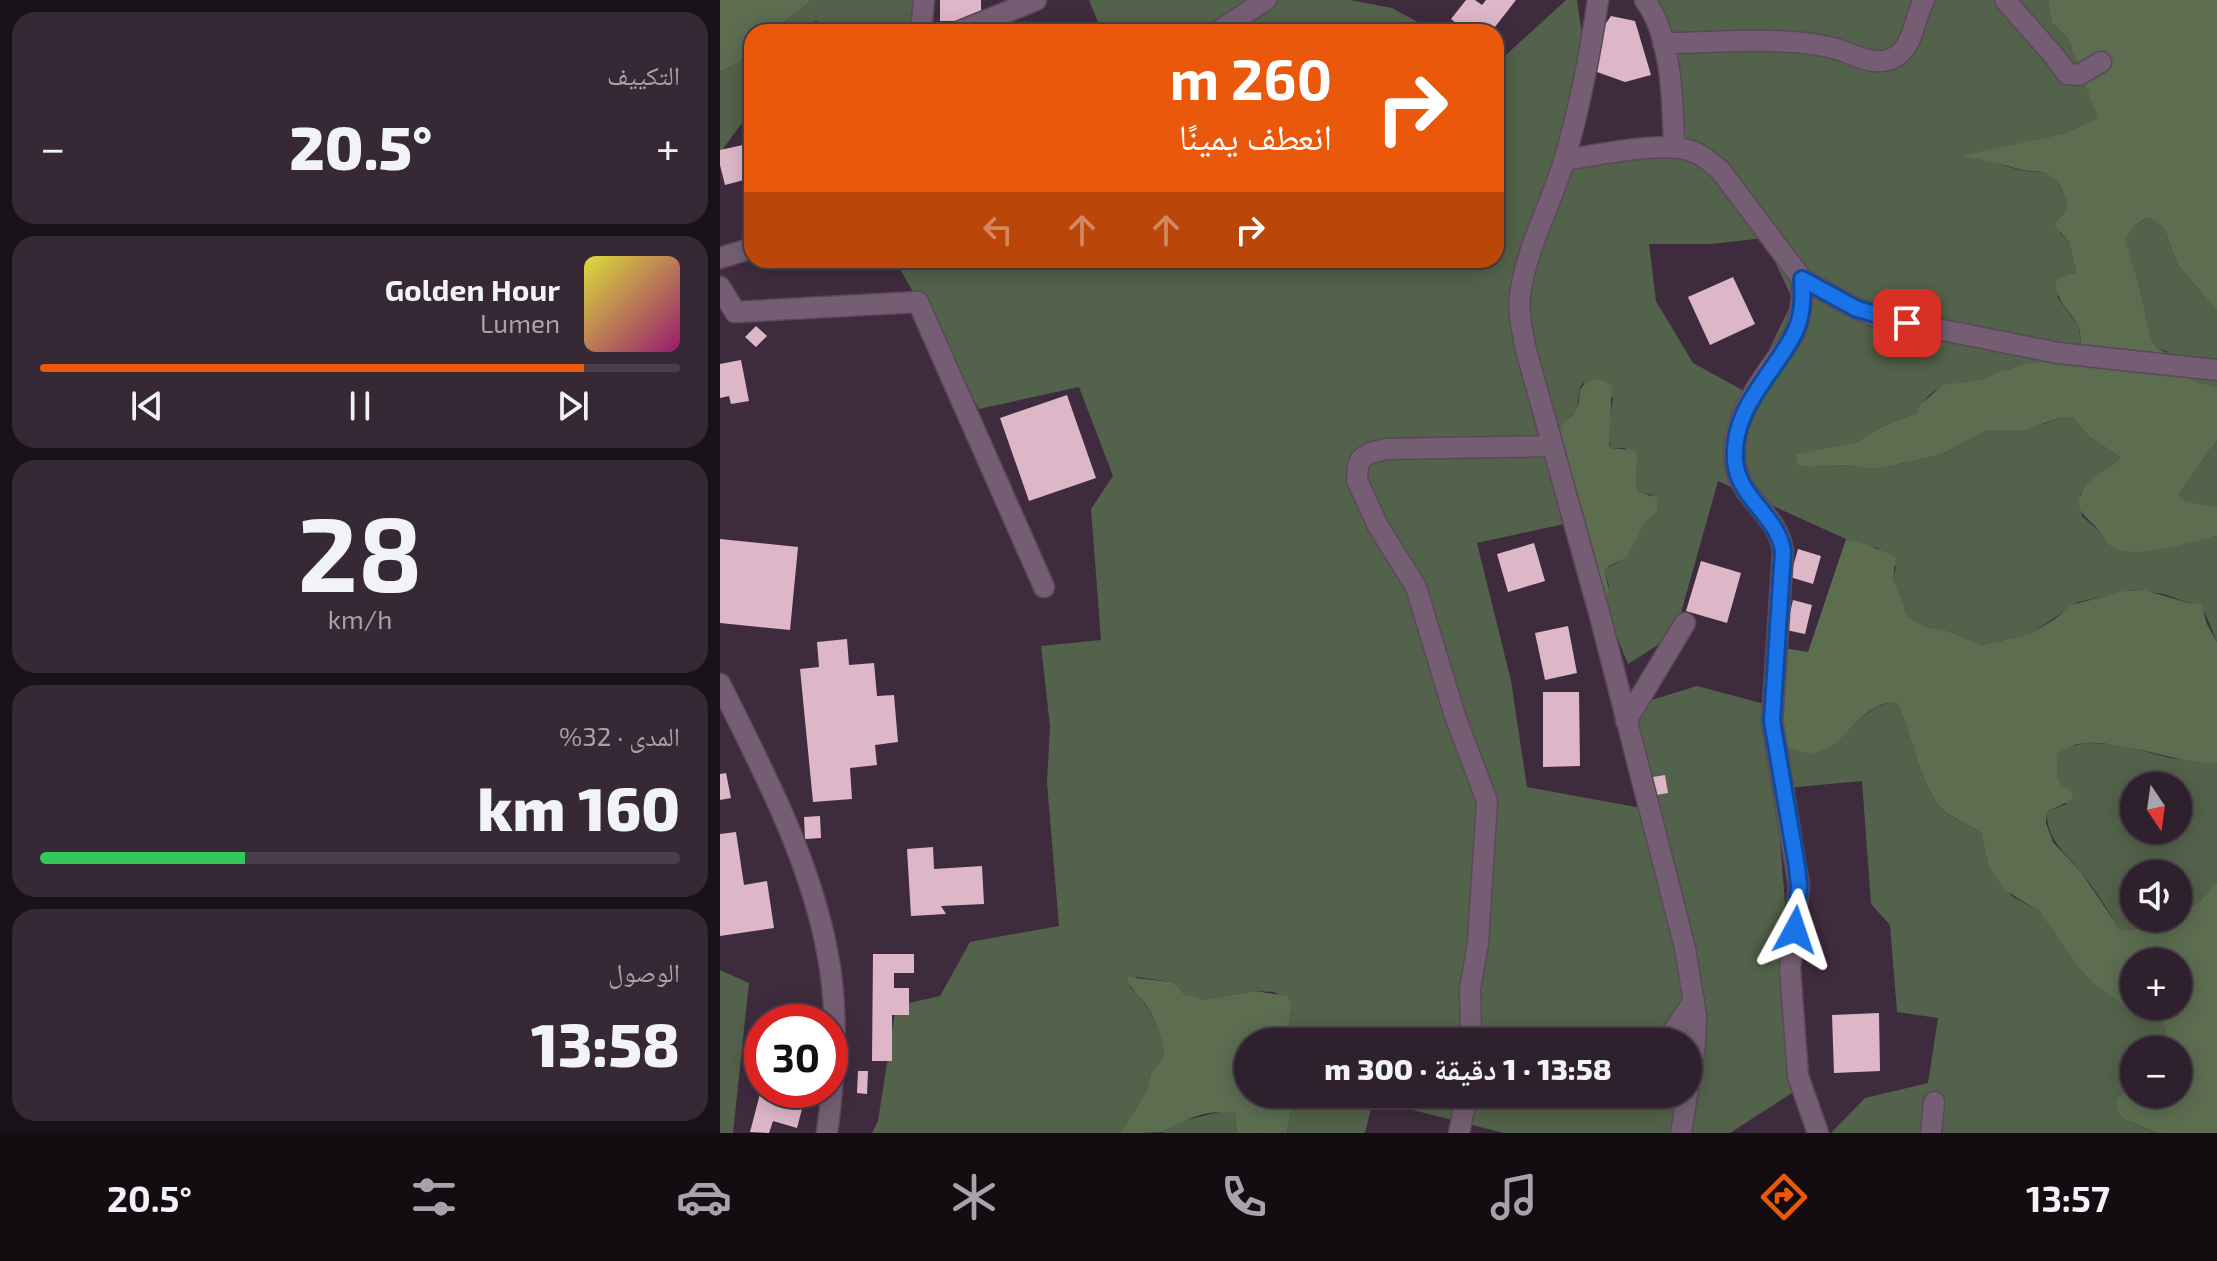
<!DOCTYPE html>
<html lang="ar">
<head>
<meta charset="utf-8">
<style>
  :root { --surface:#2f202e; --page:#372836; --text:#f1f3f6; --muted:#a7a3aa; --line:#4a3e4a; --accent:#ea580c }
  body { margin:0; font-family:"Exo 2","Noto Naskh Arabic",sans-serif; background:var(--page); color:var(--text); direction:rtl; height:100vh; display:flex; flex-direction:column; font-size:30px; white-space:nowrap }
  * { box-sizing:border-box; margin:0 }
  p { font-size:26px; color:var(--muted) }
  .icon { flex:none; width:44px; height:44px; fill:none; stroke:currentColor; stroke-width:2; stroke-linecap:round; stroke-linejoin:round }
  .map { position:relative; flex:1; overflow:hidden; direction:ltr }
  .sheet { display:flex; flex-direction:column; gap:12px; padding:12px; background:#1a1219; width:720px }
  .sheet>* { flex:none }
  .banner { position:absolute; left:24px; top:24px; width:760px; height:244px; border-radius:24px; box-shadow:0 4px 20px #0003,0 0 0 2px var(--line); direction:rtl; background:#ea580c; color:#fff; overflow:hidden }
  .needle { width:52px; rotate:167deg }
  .tools { position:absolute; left:1400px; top:772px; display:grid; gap:16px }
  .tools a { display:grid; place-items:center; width:72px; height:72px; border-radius:50%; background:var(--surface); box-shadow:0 4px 20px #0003,0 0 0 2px var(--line); font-size:40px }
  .speed { position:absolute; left:24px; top:1004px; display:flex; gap:16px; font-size:40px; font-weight:700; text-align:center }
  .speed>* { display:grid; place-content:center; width:104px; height:104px; border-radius:50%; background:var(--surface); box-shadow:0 4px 20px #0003,0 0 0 2px var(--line); line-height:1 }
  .speed .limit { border:12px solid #d22; background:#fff; color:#111 }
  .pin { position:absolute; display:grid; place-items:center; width:68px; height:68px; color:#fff; margin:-34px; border-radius:16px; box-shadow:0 4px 12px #0006 }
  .me { position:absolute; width:88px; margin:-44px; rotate:5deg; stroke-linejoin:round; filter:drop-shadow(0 0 6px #0008) }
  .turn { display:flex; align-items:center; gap:28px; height:168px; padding:0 40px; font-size:36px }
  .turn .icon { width:104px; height:104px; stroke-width:2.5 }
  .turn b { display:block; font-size:56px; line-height:68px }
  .lanes { display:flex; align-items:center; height:76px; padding:0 40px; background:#0003; justify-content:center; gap:40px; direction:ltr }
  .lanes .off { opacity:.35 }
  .big { font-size:60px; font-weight:800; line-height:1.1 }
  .sheet .tile { flex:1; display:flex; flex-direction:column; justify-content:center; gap:12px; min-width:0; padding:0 28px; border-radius:24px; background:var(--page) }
  .sheet .dial { align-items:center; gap:0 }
  .dial b { font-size:104px; line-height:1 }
  .song { display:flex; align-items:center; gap:24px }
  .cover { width:96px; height:96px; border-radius:12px; background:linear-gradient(135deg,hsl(60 70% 55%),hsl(320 70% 35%)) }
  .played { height:8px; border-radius:4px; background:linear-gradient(90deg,var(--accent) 85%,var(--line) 85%) }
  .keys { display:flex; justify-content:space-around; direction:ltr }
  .heat { display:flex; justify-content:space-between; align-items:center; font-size:44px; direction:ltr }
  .charge { height:12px; border-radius:6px; background:linear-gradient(90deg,#34c759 32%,var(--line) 0) }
  .trip { position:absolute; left:514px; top:1028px; width:468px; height:80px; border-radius:40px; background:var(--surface); box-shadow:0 4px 20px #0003,0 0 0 2px var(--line); font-weight:800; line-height:80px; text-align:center; direction:rtl }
  .dock { display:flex; height:128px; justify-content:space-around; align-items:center; background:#130d12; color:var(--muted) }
  .dock .icon { width:56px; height:56px }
  .dock .current { color:var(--accent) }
  .dock b { font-size:36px; color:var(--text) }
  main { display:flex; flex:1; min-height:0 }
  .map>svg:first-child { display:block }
  .green { fill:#53624a; fill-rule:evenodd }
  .forest { fill:#5c6d50; fill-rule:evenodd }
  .building { fill:#ddb7c7 }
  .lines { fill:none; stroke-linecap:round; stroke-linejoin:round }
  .minor-casing { stroke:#5a4859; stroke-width:23 }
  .minor { stroke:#755e73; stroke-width:20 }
  .route-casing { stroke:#114b97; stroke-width:20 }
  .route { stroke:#1a73e8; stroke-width:14 }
</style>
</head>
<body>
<main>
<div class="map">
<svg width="1497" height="1133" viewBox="0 0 1497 1133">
  <rect width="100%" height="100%" fill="#3f2b3e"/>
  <path class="green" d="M92 0H209L206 32H104L96 20 87 32H51Z
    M369 0H630L672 8 716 32H382Z
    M846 0H857L867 70 851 154 952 142 939 0H1328L1331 22 1348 39 1379 118 1346 133 1245 156C1264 159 1282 165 1300 170 1307 172 1313 171 1320 172 1338 175 1345 193 1349 209L1341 217 1340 233 1349 242 1356 272 1337 278 1338 298 1359 327 1361 346C1331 370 1317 360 1284 370 1276 372 1269 378 1261 381 1231 389 1214 379 1197 413L1163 426 1136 442 1077 454V464L1090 467 1127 465 1153 469 1166 467 1220 455 1268 430H1291L1324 424 1342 417H1352L1368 436 1400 457C1388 474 1373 474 1360 495L1362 516 1379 531 1384 539 1462 543 1497 536V642L1485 613 1472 604 1444 594 1415 590 1358 602 1310 634 1262 645 1225 630 1207 627 1188 617 1175 587 1173 578 1176 567 1158 548 1126 539 998 481 955 634 908 664 882 601 889 587 885 571 887 567C909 561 911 543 922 527 926 521 932 517 937 512L932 495 919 492 905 448H891C885 433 891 414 893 398L863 383 860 387 857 409 840 428 849 523 757 543 791 681 807 787 932 810 909 707 977 686 1045 704 1075 749C1119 769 1136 699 1177 703 1193 736 1197 776 1219 806 1227 817 1249 824 1261 833L1269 868 1292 896 1320 912 1327 920 1331 928 1345 945 1362 972 1407 1008 1442 1023 1446 1031 1443 1050H1414V1094L1404 1092 1412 1122 1437 1133H1111L1145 1098 1208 1083 1218 1018 1177 1012 1170 925 1151 904 1142 781 1056 789 1067 929 1072 1093 1010 1133H784L653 1100 645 1133H567L574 1094H968V1042H566L572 1004 554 992 535 991 484 1000 474 998 464 994 458 986 451 982 417 977 410 987C430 1007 442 1028 444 1056L431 1073 426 1092 400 1133H152L158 1121 176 1006 220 996 250 942 339 926 327 783 330 726 321 646 381 640 371 509 393 476 359 387 259 409 175 260H396L404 270 438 266 442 260H776V64ZM1044 238 1073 300 1028 393 973 363 936 301 929 244H991Z
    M32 49V109L0 153V72L19 62Z
    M1427 218 1437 222 1445 230 1457 264 1497 311V387L1469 380 1446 351 1438 349 1432 341 1418 281 1404 241 1410 229Z
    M1497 440V507L1464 501 1459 494Z
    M1365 743 1399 744 1450 758 1497 763V882L1480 901 1458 914V874H1414V918H1451L1438 925 1401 931C1388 911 1376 890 1361 872 1345 852 1326 840 1327 812L1346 804 1337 776V756L1343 748ZM1414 786H1458V830H1414Z
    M0 970 29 983 13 1133H0Z
    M504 1111 515 1114 517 1133H442L457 1122Z"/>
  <path class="forest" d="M0 0H92L51 32H32V49L19 62 0 72Z
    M1328 0H1497V311L1457 264 1445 230 1437 222 1427 218C1415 224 1410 229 1405 241L1418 281 1432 341 1438 349 1455 356C1466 383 1471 380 1497 387V440L1459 494 1465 501 1497 507V536C1474 541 1414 560 1394 548 1385 543 1381 532 1374 525 1364 516 1355 509 1361 494 1368 475 1389 473 1400 457L1368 436 1352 417H1342L1305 430H1268L1220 455 1166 467 1153 469 1127 465 1090 467 1077 465 1076 454 1136 442 1163 426 1197 413 1201 404 1223 385 1262 380 1280 371 1311 363 1344 360 1361 346C1360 340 1361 331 1358 326 1350 309 1332 299 1337 278L1356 272 1349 242 1334 225 1348 209C1346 197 1342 183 1330 176 1321 169 1309 173 1299 169 1280 164 1261 159 1241 156L1346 133 1378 118 1348 39 1331 22Z
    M879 379 892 386 889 445 891 448 915 450C920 464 912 478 919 492L938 498 937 512 924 524 907 557 887 567 885 571 889 592 882 601 841 440 840 428C844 422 849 419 854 413 867 395 848 386 879 379Z
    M1126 539 1149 545 1176 557 1173 579 1188 617 1207 627 1225 630 1262 645 1310 634 1335 619 1351 605 1405 591 1424 590 1472 604 1481 603 1487 624 1497 642V763C1456 767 1364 721 1337 756V776L1341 786 1351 790 1353 799 1327 812 1326 823 1333 842 1361 872 1401 931C1413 928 1427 930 1438 925 1446 922 1448 918 1458 918V914L1480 901 1497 882V1133H1437L1403 1118 1397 1110 1396 1099 1404 1092 1427 1096 1458 1094V1050H1443L1446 1031 1442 1023 1407 1008 1376 985 1362 972 1320 912 1285 890 1269 868 1261 833C1249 824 1228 817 1219 806 1197 776 1193 736 1177 703 1139 699 1128 750 1092 753 1083 754 1076 749 1067 748L1061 739 1058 647 1088 652ZM1414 962H1458V1006H1414Z
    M407 977 451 982 458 986 464 994 484 1000 535 991 567 996 572 1004 566 1042H528V1094H574L567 1133H517L515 1114C490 1107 464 1120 443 1132 434 1133 411 1133 400 1133L426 1092 431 1073 444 1056C442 1037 437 1021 426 1005 419 995 410 990 407 977Z"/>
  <path class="building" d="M220 0H261V21H220Z
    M746 0H755L762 5 766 0H796L771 32H741V27L731 19Z
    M891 16 915 21 931 75 905 82 877 72 880 32Z
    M32 143V178L5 185 0 165V150Z
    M1013 277 1035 324 990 345 968 297Z
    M36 326 47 336 36 347 25 337Z
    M21 360 29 401 11 404 9 396 0 398V364Z
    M347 395 376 478 309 501 280 418Z
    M0 539 78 547 70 630 0 623Z
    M814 543 825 581 788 592 777 554Z
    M1078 549 1101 556 1093 584 1070 577Z
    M981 561 1021 573 1007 623 966 611Z
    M1073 600 1092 605 1085 634 1066 630Z
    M848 626 857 673 825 680 815 633Z
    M127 639 129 665 154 663 157 696 174 695 178 742 155 745 157 765 130 768 132 799 93 802 80 669 99 667 97 642Z
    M823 692H859L860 766 823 767Z
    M6 773 11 798 0 800V774Z
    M945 775 948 793 930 796 927 778Z
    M100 816 101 838 85 839 84 817Z
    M16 832 24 885 47 881 54 928 0 936V834Z
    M213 847 214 869 262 866 264 904 221 906 226 914 191 916 187 849Z
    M153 954H194V973H174V988H189V1015H172V1061H152Z
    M1159 1013 1160 1071 1114 1073 1112 1015Z
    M138 1071H148L147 1094 137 1093Z
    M41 1090H87L77 1128 53 1121 49 1133 30 1132Z"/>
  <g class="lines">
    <defs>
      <path id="minor" d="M878 0C870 55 859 109 844 161 831 204 808 245 801 289 797 309 802 330 806 350L880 616 965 948 976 1015 975 1045 961 1133
        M925 0C952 36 953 104 954 147
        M1285 0 1335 57 1347 74 1359 75 1381 62
        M201 32 204 0
        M238 32 316 0
        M497 32 546 0
        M943 43C994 43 1060 36 1109 47 1133 52 1155 71 1178 55 1194 43 1195 16 1204 0
        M844 160C875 156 939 141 968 150 981 153 990 162 1000 170L1082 279 1137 309 1157 317 1338 353 1497 370
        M0 258 32 248
        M1082 279C1083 300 1081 316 1074 335 1045 376 991 437 1025 489 1039 509 1060 526 1063 551L1052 721 1079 886 1070 969 1078 1076 1098 1133
        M0 287 15 312 198 302 324 587
        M0 684C43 770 91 861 108 956 119 1014 115 1075 107 1133
        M906 721 965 623
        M751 1042 750 989 758 943 767 801 735 716 696 587 658 526 637 480 638 466 641 459 650 453 666 449 833 446
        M946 1042 974 1001
        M739 1133 747 1094
        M1211 1133 1214 1102"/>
    </defs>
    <use href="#minor" class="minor-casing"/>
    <use href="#minor" class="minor"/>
  </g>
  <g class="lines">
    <defs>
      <path id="route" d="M1075 930 1079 886 1077 867 1052 721 1063 551C1058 516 1017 497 1015 460 1012 408 1052 376 1074 334 1083 316 1083 298 1082 279L1137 309 1187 323"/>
    </defs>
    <use href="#route" class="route-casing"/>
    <use href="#route" class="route"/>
  </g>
</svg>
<div class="tools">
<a><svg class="needle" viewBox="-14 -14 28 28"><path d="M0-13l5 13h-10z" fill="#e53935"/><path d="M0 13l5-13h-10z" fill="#a7a3aa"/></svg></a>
<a><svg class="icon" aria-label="sound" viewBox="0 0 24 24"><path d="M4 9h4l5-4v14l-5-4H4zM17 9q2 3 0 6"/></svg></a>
<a>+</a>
<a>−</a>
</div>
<div class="speed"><div class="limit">30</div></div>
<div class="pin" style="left:1187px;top:323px;background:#d93025"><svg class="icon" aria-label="arrive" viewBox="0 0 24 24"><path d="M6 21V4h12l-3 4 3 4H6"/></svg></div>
<svg class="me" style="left:1075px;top:930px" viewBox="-20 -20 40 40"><path d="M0-17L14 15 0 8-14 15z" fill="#1a73e8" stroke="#fff" stroke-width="4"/></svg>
<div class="trip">13:58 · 1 دقيقة · 300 m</div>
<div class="banner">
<div class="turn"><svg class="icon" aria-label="right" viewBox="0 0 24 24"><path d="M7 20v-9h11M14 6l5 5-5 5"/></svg><div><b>260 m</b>انعطف يمينًا</div></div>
<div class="lanes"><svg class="icon off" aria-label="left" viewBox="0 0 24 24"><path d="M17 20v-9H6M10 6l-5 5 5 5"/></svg><svg class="icon off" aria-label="ahead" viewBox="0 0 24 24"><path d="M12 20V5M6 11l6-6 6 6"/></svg><svg class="icon off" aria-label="ahead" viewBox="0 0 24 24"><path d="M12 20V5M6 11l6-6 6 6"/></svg><svg class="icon" aria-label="right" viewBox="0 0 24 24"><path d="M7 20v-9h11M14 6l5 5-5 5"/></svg></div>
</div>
</div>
<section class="sheet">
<div class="tile"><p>التكييف</p>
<div class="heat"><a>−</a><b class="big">20.5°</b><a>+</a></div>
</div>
<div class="tile">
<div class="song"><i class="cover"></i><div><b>Golden Hour</b><p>Lumen</p></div></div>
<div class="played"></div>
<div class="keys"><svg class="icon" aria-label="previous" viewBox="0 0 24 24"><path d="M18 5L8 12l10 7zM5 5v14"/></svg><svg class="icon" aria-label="pause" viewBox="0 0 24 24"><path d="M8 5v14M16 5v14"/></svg><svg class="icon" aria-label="next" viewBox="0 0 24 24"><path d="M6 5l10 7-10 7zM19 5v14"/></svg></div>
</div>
<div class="tile dial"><b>28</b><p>km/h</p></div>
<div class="tile"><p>المدى · 32%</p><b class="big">160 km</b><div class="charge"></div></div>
<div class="tile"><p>الوصول</p><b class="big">13:58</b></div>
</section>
</main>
<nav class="dock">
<b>13:57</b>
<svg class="icon current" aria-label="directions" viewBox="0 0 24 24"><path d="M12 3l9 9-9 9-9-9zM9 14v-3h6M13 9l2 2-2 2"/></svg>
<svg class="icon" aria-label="music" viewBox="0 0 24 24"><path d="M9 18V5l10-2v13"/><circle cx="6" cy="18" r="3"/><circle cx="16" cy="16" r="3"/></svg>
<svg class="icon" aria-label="phone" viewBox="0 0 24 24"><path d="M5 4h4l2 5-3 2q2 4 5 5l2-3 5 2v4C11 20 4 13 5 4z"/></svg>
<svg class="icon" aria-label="climate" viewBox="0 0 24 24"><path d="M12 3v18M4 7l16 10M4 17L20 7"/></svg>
<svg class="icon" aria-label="car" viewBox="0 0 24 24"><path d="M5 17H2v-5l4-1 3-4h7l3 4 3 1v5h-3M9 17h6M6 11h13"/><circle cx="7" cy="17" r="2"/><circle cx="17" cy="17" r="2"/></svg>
<svg class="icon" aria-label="filters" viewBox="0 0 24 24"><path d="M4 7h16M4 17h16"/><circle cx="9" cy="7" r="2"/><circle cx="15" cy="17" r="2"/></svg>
<b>20.5°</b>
</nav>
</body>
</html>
